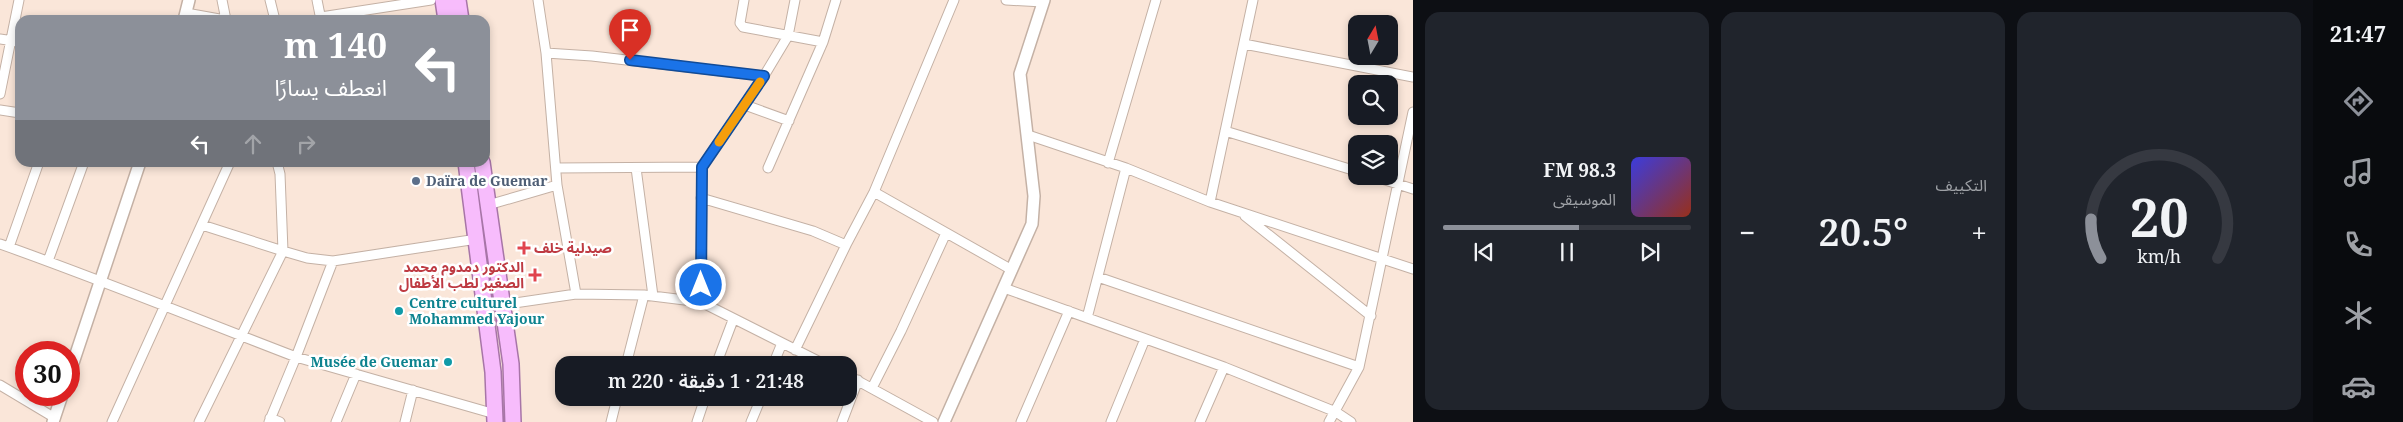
<!DOCTYPE html>
<html lang="ar">
<head>
<meta charset="utf-8">
<style>
  :root { --surface:#171b24; --page:#20242c; --text:#f1f3f6; --muted:#9ea1a6; --line:#363941; --accent:#8c9099 }
  body { margin:0; font-family:"Noto Serif","Noto Sans Arabic",serif; background:var(--page); color:var(--text); direction:rtl; height:100vh; display:flex; flex-direction:column; font-size:19px; white-space:nowrap }
  * { box-sizing:border-box; margin:0 }
  p { font-size:16px; color:var(--muted) }
  .icon { flex:none; width:28px; height:28px; fill:none; stroke:currentColor; stroke-width:2; stroke-linecap:round; stroke-linejoin:round }
  .map { position:relative; flex:1; overflow:hidden; direction:ltr }
  .side { display:flex; flex-direction:column; gap:12px; padding:12px; background:#0d0f14; width:900px }
  .side>* { flex:none }
  .guide { position:absolute; left:15px; top:15px; width:475px; height:152px; border-radius:15px; box-shadow:0 2px 8px #0003; direction:rtl; background:#8c9099; color:#fff; overflow:hidden }
  .needle { width:32px; rotate:10deg }
  .controls { position:absolute; left:1348px; top:15px; display:grid; gap:10px }
  .controls a { display:grid; place-items:center; width:50px; height:50px; border-radius:10px; background:var(--surface); box-shadow:0 2px 8px #0003; font-size:25px }
  .speed { position:absolute; left:15px; top:341px; display:flex; gap:10px; font-size:25px; font-weight:700; text-align:center }
  .speed>* { display:grid; place-content:center; width:65px; height:65px; border-radius:50%; background:var(--surface); box-shadow:0 2px 8px #0003; line-height:1 }
  .speed .limit { border:8px solid #d22; background:#fff; color:#111 }
  .pin { position:absolute; display:grid; place-items:center; width:42px; height:42px; color:#fff; margin:-51px -21px; border-radius:50% 50% 50% 0; rotate:-45deg; box-shadow:0 0 5px #0007 }
  .pin .icon { rotate:45deg }
  .me { position:absolute; width:55px; margin:-28px; rotate:0deg; stroke-linejoin:round; filter:drop-shadow(0 0 4px #0008) }
  .turn { display:flex; align-items:center; gap:18px; height:105px; padding:0 20px; font-size:22px }
  .turn .icon { width:65px; height:65px; stroke-width:2.5 }
  .turn b { display:block; font-size:35px; line-height:42px }
  .lanes { display:flex; align-items:center; height:48px; padding:0 20px; background:#0003; justify-content:center; gap:25px; direction:ltr }
  .lanes .off { opacity:.35 }
  .big { font-size:38px; font-weight:600; line-height:1.1 }
  .side .card { flex:1; display:flex; flex-direction:column; justify-content:center; gap:8px; min-width:0; padding:0 18px; border-radius:15px; background:var(--page) }
  .side .dial { align-items:center; gap:0 }
  .dial svg { height:130px; overflow:visible; fill:none; stroke:var(--line); stroke-width:7; stroke-linecap:round; text-anchor:middle }
  .dial text { fill:var(--text); stroke:none }
  .song { display:flex; align-items:center; gap:15px }
  .cover { width:60px; height:60px; border-radius:8px; background:linear-gradient(135deg,hsl(240 70% 55%),hsl(10 70% 35%)) }
  .played { height:5px; border-radius:2px; background:linear-gradient(90deg,var(--accent) 55%,var(--line) 55%) }
  .keys { display:flex; justify-content:space-around; direction:ltr }
  .heat { display:flex; justify-content:space-between; align-items:center; font-size:28px; direction:ltr }
  .side .tiles { flex:1; display:grid; gap:12px; grid-template-columns:repeat(3,1fr) }
  .trip { position:absolute; left:555px; top:356px; width:302px; height:50px; border-radius:15px; background:var(--surface); box-shadow:0 2px 8px #0003; font-weight:600; line-height:50px; text-align:center; direction:rtl }
  main { display:flex; flex:1; min-height:0 }
  .tabs { display:flex; flex-direction:column; width:90px; justify-content:space-around; align-items:center; background:#090b0e; color:var(--muted) }
  .tabs .icon { width:35px; height:35px }
  .tabs .selected { color:var(--accent) }
  .tabs b { font-size:22px; color:var(--text) }
  .map>svg:first-child { display:block }
  .lines { fill:none; stroke-linecap:round; stroke-linejoin:round }
  .minor-casing { stroke:#c4b1a5; stroke-width:11 }
  .tertiary-casing { stroke:#c4b1a5; stroke-width:14 }
  .trunk-casing { stroke:#a775a7; stroke-width:18 }
  .minor { stroke:#fff; stroke-width:9 }
  .tertiary { stroke:#fff; stroke-width:11 }
  .trunk { stroke:#f7bcfc; stroke-width:15 }
  .route-casing { stroke:#114b97; stroke-width:12 }
  .route { stroke:#1a73e8; stroke-width:9 }
  .slow { stroke:#f59e0b; stroke-width:9 }
  .service-dot { fill:#5c6f8a; stroke:#fff; stroke-width:2 }
  .health-dot { fill:#e0444e; stroke:#fff; stroke-width:2 }
  .culture-dot { fill:#0f9aa8; stroke:#fff; stroke-width:2 }
  .labels { text-anchor:middle; stroke-width:5; stroke-linejoin:round; paint-order:stroke }
  .service-label { font-size:14px; font-weight:bold; fill:#4e5e75; stroke:#fff; text-anchor:start }
  .health-label { font-size:14px; font-weight:bold; fill:#be3a42; stroke:#fff; text-anchor:start }
  .culture-label { font-size:14px; font-weight:bold; fill:#0d838f; stroke:#fff; text-anchor:start }
</style>
</head>
<body>
<main>
<nav class="tabs">
<b>21:47</b>
<svg class="icon selected" aria-label="directions" viewBox="0 0 24 24"><path d="M12 3l9 9-9 9-9-9zM9 14v-3h6M13 9l2 2-2 2"/></svg>
<svg class="icon" aria-label="music" viewBox="0 0 24 24"><path d="M9 18V5l10-2v13"/><circle cx="6" cy="18" r="3"/><circle cx="16" cy="16" r="3"/></svg>
<svg class="icon" aria-label="phone" viewBox="0 0 24 24"><path d="M5 4h4l2 5-3 2q2 4 5 5l2-3 5 2v4C11 20 4 13 5 4z"/></svg>
<svg class="icon" aria-label="climate" viewBox="0 0 24 24"><path d="M12 3v18M4 7l16 10M4 17L20 7"/></svg>
<svg class="icon" aria-label="car" viewBox="0 0 24 24"><path d="M5 17H2v-5l4-1 3-4h7l3 4 3 1v5h-3M9 17h6M6 11h13"/><circle cx="7" cy="17" r="2"/><circle cx="17" cy="17" r="2"/></svg>
</nav>
<section class="side">
<div class="tiles">
<div class="card dial"><svg viewBox="0 0 100 80">
<path d="M14 69A42 42 0 1 1 86 69"/>
<path d="M14 69A42 42 0 0 1 8 45" stroke="#8c9099"/>
<text x="50" y="56" font-size="32" font-weight="700">20</text>
<text x="50" y="72" font-size="11">km/h</text>
</svg></div>
<div class="card"><p>التكييف</p>
<div class="heat"><a>−</a><b class="big">20.5°</b><a>+</a></div>
</div>
<div class="card">
<div class="song"><i class="cover"></i><div><b>98.3 FM</b><p>الموسيقى</p></div></div>
<div class="played"></div>
<div class="keys"><svg class="icon" aria-label="previous" viewBox="0 0 24 24"><path d="M18 5L8 12l10 7zM5 5v14"/></svg><svg class="icon" aria-label="pause" viewBox="0 0 24 24"><path d="M8 5v14M16 5v14"/></svg><svg class="icon" aria-label="next" viewBox="0 0 24 24"><path d="M6 5l10 7-10 7zM19 5v14"/></svg></div>
</div>
</div>
</section>
<div class="map">
<svg width="1413" height="422" viewBox="0 0 1413 422">
  <rect width="100%" height="100%" fill="#fae6d9"/>
  <g class="lines">
    <defs>
      <path id="minor" d="M222 0 226 20
        M270 0 275 20
        M317 0 321 20
        M538 0 546 53 557 185 576 294
        M744 0 740 23 743 27 823 42
        M1006 0 1043 2
        M186 13 225 20
        M321 17 431 0
        M0 39 20 42
        M1244 44 1413 77
        M546 53 592 56 764 76
        M0 94 19 0
        M745 105 789 121
        M0 110 20 113
        M1225 131 1356 171
        M1028 135 1126 168 1210 202 1253 0
        M277 162 280 174 283 251 307 258 333 261 477 239
        M1108 163 1156 0
        M556 168 702 167
        M636 168 653 296
        M768 168 823 42 836 0
        M1373 176 1413 189
        M874 192 1012 270
        M701 198 813 231 846 245 795 350
        M1210 202 1413 269
        M488 205 557 185
        M1245 216 1371 316
        M0 244C99 279 197 319 296 357L269 422
        M846 245 874 192 954 0
        M9 247 39 162
        M48 261 84 162
        M333 261 296 357 495 414
        M1098 277 1359 367
        M1004 288 1224 367 1336 412 1351 422
        M701 302 702 167 764 76 788 36 795 0
        M501 305 576 294 644 295 701 302 826 365
        M1087 318 1126 168
        M626 365 644 295
        M716 365 733 320
        M773 365 782 343
        M849 376 933 422
        M0 385 55 418
        M872 388 901 331 946 233
        M270 418 280 422
        M112 422 230 162
        M199 422 283 251 202 225
        M336 422 356 374
        M405 422 413 390
        M611 422 617 398
        M697 422 705 398
        M751 422 761 398
        M842 422 858 380
        M1021 422 1069 311
        M1111 422 1145 339
        M1200 422 1224 367
        M1329 422 1359 367 1413 112"/>
      <path id="tertiary" d="M184 20 189 0
        M69 375 140 162
        M53 422 62 395
        M944 422 1032 224 1034 196 1020 74 1044 0"/>
      <path id="trunk" d="M443 0 446 20
        M458 0 461 20
        M466 162 493 372 495 422
        M482 162 511 364 513 422"/>
    </defs>
    <use href="#minor" class="minor-casing"/>
    <use href="#tertiary" class="tertiary-casing"/>
    <use href="#trunk" class="trunk-casing"/>
    <use href="#minor" class="minor"/>
    <use href="#tertiary" class="tertiary"/>
    <use href="#trunk" class="trunk"/>
  </g>
  <g class="lines">
    <defs>
      <path id="route" d="M630 60 764 76 702 167 701 285"/>
    </defs>
    <use href="#route" class="route-casing"/>
    <use href="#route" class="route"/>
    <path class="slow" d="M719 142 760 82"/>
  </g>
  <circle class="service-dot" cx="416" cy="181" r="5"/>
  <g class="health-dot">
    <path d="M521.5 240.5h5v5h5v5h-5v5h-5v-5h-5v-5h5z"/>
    <path d="M532.5 267.5h5v5h5v5h-5v5h-5v-5h-5v-5h5z"/>
  </g>
  <g class="culture-dot">
    <circle cx="399" cy="311" r="5"/>
    <circle cx="448" cy="362" r="5"/>
  </g>
  <g class="labels">
    <g class="service-label">
      <text x="426" y="186">Daïra de Guemar</text>
    </g>
    <g class="health-label">
      <text x="534" y="253">صيدلية خلف</text>
      <text x="524" y="272" text-anchor="end">الدكتور دمدوم محمد<tspan x="524" dy="16">الصغير لطب الأطفال</tspan></text>
    </g>
    <g class="culture-label">
      <text x="409" y="308">Centre culturel<tspan x="409" dy="16">Mohammed Yajour</tspan></text>
      <text x="438" y="367" text-anchor="end">Musée de Guemar</text>
    </g>
  </g>
</svg>
<div class="controls">
<a><svg class="needle" viewBox="-14 -14 28 28"><path d="M0-13l5 13h-10z" fill="#e53935"/><path d="M0 13l5-13h-10z" fill="#9ea1a6"/></svg></a>
<a><svg class="icon" aria-label="search" viewBox="0 0 24 24"><circle cx="10" cy="10" r="6"/><path d="M15 15l6 6"/></svg></a>
<a><svg class="icon" aria-label="layers" viewBox="0 0 24 24"><path d="M12 4l9 5-9 5-9-5zM3 14l9 5 9-5"/></svg></a>
</div>
<div class="speed"><div class="limit">30</div></div>
<div class="pin" style="left:630px;top:60px;background:#d93025"><svg class="icon" aria-label="arrive" viewBox="0 0 24 24"><path d="M6 21V4h12l-3 4 3 4H6"/></svg></div>
<svg class="me" style="left:701px;top:285px" viewBox="-20 -20 40 40"><circle r="17" fill="#1a73e8" stroke="#fff" stroke-width="3"/><path d="M0-11L8 9 0 5-8 9z" fill="#fff"/></svg>
<div class="trip">21:48 · 1 دقيقة · 220 m</div>
<div class="guide">
<div class="turn"><svg class="icon" aria-label="left" viewBox="0 0 24 24"><path d="M17 20v-9H6M10 6l-5 5 5 5"/></svg><div><b>140 m</b>انعطف يسارًا</div></div>
<div class="lanes"><svg class="icon" aria-label="left" viewBox="0 0 24 24"><path d="M17 20v-9H6M10 6l-5 5 5 5"/></svg><svg class="icon off" aria-label="ahead" viewBox="0 0 24 24"><path d="M12 20V5M6 11l6-6 6 6"/></svg><svg class="icon off" aria-label="right" viewBox="0 0 24 24"><path d="M7 20v-9h11M14 6l5 5-5 5"/></svg></div>
</div>
</div>
</main>
</body>
</html>
